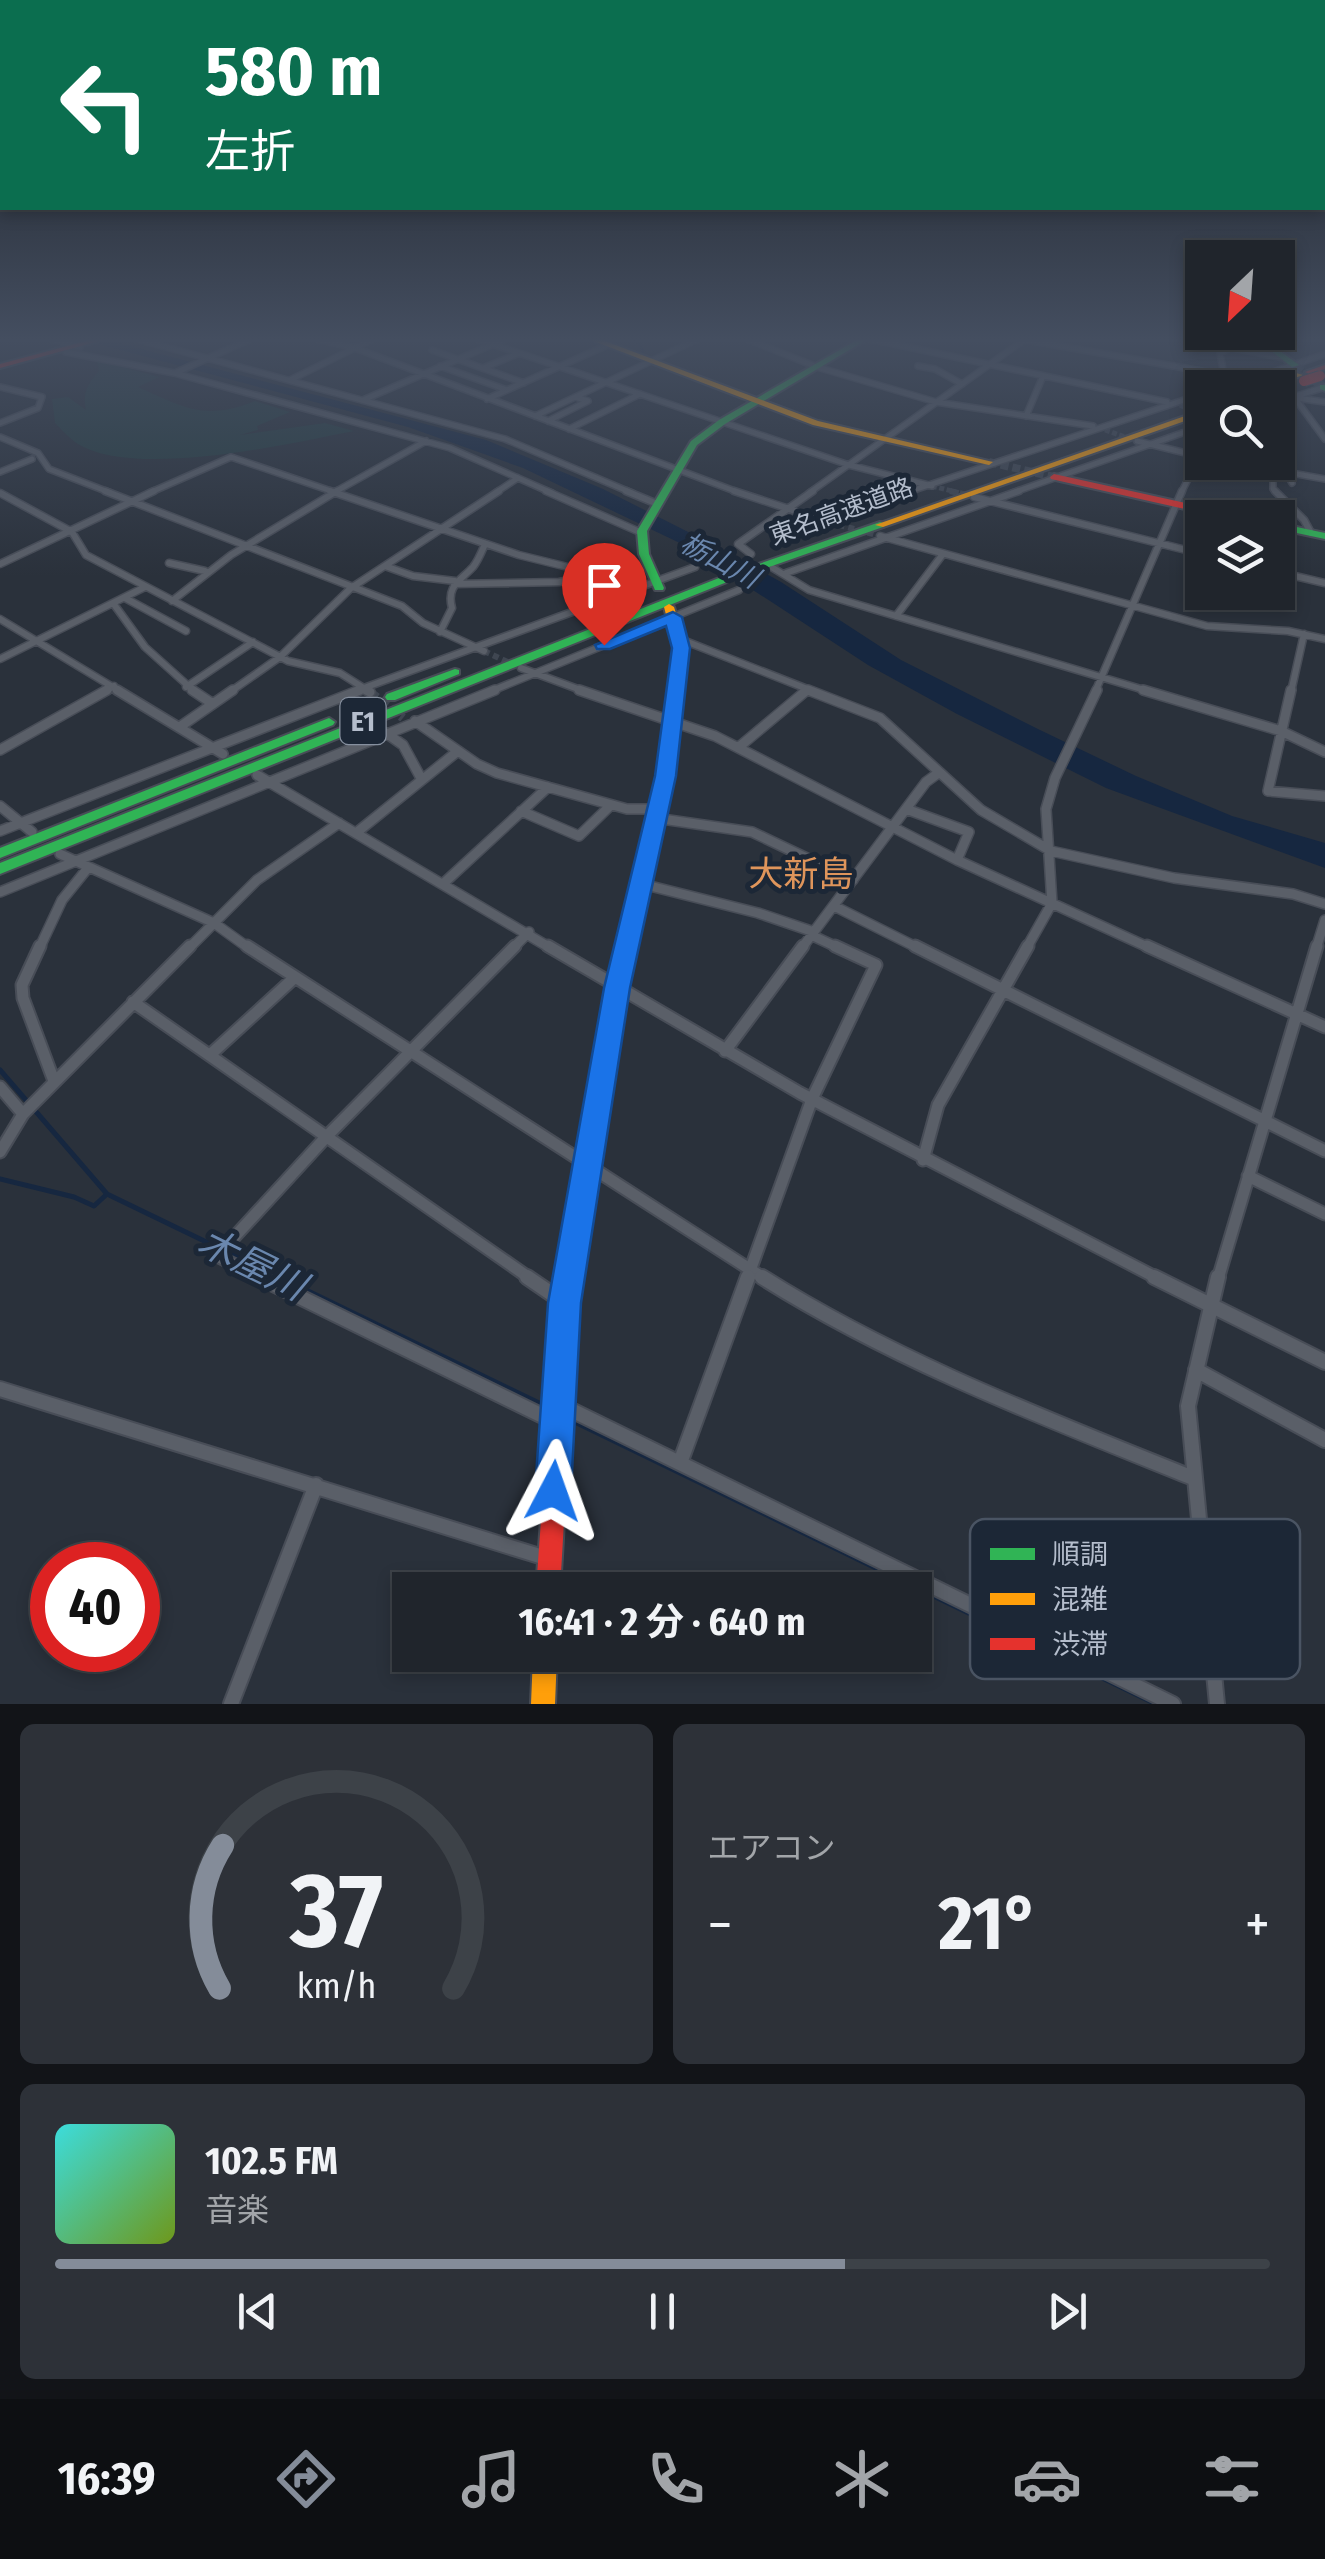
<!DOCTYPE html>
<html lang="ja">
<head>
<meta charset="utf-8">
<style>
  :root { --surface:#20252c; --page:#2d3138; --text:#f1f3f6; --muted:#a2a5a9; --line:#3d4248; --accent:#848c99 }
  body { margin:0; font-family:"Fira Sans Condensed","Noto Sans JP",sans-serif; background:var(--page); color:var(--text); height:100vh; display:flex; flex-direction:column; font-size:38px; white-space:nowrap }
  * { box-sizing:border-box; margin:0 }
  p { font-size:32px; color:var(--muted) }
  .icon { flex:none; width:55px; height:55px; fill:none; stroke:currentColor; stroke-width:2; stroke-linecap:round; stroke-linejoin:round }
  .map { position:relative; height:1704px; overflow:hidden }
  .panel { display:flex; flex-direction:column; gap:20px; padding:20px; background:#121418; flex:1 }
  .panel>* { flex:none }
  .banner { position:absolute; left:0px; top:0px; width:1325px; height:210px; box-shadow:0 5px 15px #0003,0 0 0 2px var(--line); background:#0b6e4f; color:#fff; overflow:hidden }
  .needle { width:65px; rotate:205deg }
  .buttons { position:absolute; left:1185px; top:240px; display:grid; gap:20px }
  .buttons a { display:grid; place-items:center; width:110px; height:110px; border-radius:0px; background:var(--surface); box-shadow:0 5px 15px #0003,0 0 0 2px var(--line); font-size:50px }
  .speed { position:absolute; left:30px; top:1542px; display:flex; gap:20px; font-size:50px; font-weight:700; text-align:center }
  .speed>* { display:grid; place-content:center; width:130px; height:130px; border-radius:50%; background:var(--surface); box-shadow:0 5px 15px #0003,0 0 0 2px var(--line); line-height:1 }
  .speed .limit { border:15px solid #d22; background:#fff; color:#111 }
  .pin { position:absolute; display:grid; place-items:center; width:85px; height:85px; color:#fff; margin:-102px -42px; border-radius:50% 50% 50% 0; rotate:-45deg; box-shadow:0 0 10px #0007 }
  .pin .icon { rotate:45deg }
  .me { position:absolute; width:110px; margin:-55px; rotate:4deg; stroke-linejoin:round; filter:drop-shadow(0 0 8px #0008) }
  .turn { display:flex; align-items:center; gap:35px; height:210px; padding:0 40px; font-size:45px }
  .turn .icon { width:130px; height:130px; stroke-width:2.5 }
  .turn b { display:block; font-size:70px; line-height:85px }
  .big { font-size:75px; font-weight:700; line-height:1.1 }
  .panel .widget { flex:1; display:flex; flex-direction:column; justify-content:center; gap:15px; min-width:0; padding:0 35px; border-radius:15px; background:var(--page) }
  .panel .dial { align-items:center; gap:0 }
  .dial svg { height:260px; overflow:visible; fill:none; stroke:var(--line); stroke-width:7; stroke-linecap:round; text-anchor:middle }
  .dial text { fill:var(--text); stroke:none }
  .song { display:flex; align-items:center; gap:30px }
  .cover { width:120px; height:120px; border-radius:15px; background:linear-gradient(135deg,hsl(180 70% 55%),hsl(80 70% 35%)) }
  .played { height:10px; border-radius:5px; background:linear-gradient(90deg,var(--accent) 65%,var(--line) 65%) }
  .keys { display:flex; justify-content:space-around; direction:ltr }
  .heat { display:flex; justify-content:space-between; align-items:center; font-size:55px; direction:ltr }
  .panel .tiles { flex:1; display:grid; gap:20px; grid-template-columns:1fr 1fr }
  .widget:last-child { grid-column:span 2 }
  .trip { position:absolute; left:392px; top:1572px; width:540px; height:100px; border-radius:0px; background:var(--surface); box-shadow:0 5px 15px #0003,0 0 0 2px var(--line); font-weight:700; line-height:100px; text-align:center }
  .dock { display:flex; height:160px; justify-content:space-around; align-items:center; background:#0d0f12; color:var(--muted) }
  .dock .icon { width:70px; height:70px }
  .dock .current { color:var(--accent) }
  .dock b { font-size:45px; color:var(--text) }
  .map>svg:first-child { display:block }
  .green { fill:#263d41 }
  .water { fill:#162740 }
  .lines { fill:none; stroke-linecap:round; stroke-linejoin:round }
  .stream-far2 { stroke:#162740; stroke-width:2.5 }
  .stream-far1 { stroke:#162740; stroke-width:5 }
  .stream { stroke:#162740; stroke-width:6 }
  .street-tunnel-far2 { stroke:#3f4651; stroke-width:5; stroke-dasharray:5 2.5; stroke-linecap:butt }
  .street-tunnel-far1 { stroke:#3f4651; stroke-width:6; stroke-dasharray:6 4; stroke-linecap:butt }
  .street-tunnel { stroke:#3f4651; stroke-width:9; stroke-dasharray:9 4; stroke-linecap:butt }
  .secondary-tunnel { stroke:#3f4651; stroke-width:8; stroke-dasharray:8 4; stroke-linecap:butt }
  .primary-tunnel { stroke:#3f4651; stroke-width:9; stroke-dasharray:9 4; stroke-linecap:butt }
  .street-far4-casing { stroke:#484d57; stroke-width:8 }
  .street-far3-casing { stroke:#484d57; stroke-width:9 }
  .street-far2-casing { stroke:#484d57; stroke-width:12 }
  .street-far1-casing { stroke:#484d57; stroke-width:15 }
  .street-casing { stroke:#484d57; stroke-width:18 }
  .fast-casing { stroke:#484d57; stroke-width:4 }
  .slow-casing { stroke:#484d57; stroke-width:4 }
  .jam-casing { stroke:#484d57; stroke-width:4 }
  .street-far4 { stroke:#5a5f68; stroke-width:5 }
  .street-far3 { stroke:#5a5f68; stroke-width:6 }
  .street-far2 { stroke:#5a5f68; stroke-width:9 }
  .street-far1 { stroke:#5a5f68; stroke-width:11 }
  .street { stroke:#5a5f68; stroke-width:14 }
  .fast { fill:#30b455; fill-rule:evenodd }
  .slow { fill:#ff9f0a; fill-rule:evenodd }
  .jam { fill:#e5322d; fill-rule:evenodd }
  .jam-bridge-casing { stroke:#474d56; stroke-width:12; stroke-linecap:butt }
  .jam-bridge { stroke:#e5322d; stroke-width:10 }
  .route { fill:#1a73e8; stroke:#114b97; stroke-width:2.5 }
  .labels { text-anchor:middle; stroke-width:10; stroke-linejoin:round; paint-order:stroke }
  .far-street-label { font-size:25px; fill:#b4bdcc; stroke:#1c2736 }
  .far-water-label { font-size:28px; font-style:italic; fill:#6a87ae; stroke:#1c2736 }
  .shield { fill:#1c2736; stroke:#86909f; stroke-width:2.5 }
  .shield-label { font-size:28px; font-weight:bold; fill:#b4bdcc }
  .quarter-label { font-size:35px; fill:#df955b; stroke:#1c2736 }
  .near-water-label { font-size:38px; font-style:italic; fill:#6a87ae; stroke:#1c2736 }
  .key { fill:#1c2736; stroke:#4a5463; stroke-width:2.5 }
  .key-label { font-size:28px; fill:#b4bdcc }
</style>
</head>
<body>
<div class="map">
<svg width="1325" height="1704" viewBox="0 0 1325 1704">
  <rect width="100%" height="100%" fill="#2a313b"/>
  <path class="green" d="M97 360 159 377 138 387C185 408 205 421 255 401L290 412 257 426 258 430 240 435 325 423 354 431C288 444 136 479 78 444 70 439 62 430 55 423L52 399 68 397 86 410C82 392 88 384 99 371Z"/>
  <path class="water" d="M72 337H96L486 440 603 489 708 542 781 582 901 660 1040 730 1136 776 1232 816 1325 843V868L1106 788 957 714 868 665 684 545 523 468 408 427Z"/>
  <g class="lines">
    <path class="stream-far2" d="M633 337 643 350 642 357
      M1221 372 1260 376"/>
    <path class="stream-far1" d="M0 1070 107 1194 283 1279
      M0 1179 74 1197 94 1206 107 1194"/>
    <path class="stream" d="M278 1277 544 1406
      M574 1421 1157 1704"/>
    <path class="street-tunnel-far2" d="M1180 405 1202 416
      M1105 430 1134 440
      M932 486 960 493"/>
    <path class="street-tunnel-far1" d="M950 491 967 495
      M829 522 880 536
      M484 651 514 665"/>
    <path class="street-tunnel" d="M370 692 403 718"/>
    <path class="secondary-tunnel" d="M989 462 1054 477"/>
    <path class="primary-tunnel" d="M1295 365 1323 387"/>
    <defs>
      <path id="street-far4" d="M44 337 80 347
        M129 337 505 439 632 493
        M310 337 355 348 740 493
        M472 337 849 465 932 486
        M742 337 817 367 936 402 1093 426
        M861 337 1167 402
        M1010 337 1224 375
        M1177 337 1284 358
        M432 350 524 383
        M66 352 174 373 450 448 552 493
        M440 366 507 390
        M918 366 935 369 962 384
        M483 368 517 354
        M175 373 255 337
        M290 380 377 337
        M0 387 42 397 38 408 0 423
        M1226 388 1325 354
        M1234 388 1224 375 1220 353 1252 337
        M1294 397 1325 439
        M1297 398 1325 402
        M487 399 605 346
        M363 400 510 337
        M1278 402 1325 387
        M535 416 702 337
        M1026 416 1043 376
        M548 421 588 401 575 397
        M569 429 640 394
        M0 437 38 453 49 469 111 493
        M1137 441 1202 457
        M1278 459 1292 483
        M1230 462 1325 479
        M0 472 32 459
        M1273 472V489L1277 493
        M149 493 231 457 337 493
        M333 493 426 441
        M495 493 518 478
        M809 493 1028 337
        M905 493 1202 394
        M1012 493 1202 426
        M1181 493 1200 456"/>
      <path id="street-far3" d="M105 491 402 606 423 623 484 651
        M330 491 519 555 637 584
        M546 491 642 533
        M626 491 655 503
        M734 491 829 522
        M1275 491 1304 520 1311 533
        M0 493 72 532 86 555 288 661 340 673 370 692
        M974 497 1202 554
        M825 520 913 491
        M880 536 1207 626 1288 631 1325 639
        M751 554 738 544 813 491
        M169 563 205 571
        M0 564 154 491
        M385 566 413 576 455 581
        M773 568 809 590 1151 692
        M1278 572 1325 583
        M786 573 1019 491
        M454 584 559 582 592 576
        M125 598 186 631
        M172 601 231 555 337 491
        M113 603 145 647 195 692
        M896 616 943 554
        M0 619 121 692
        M440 632 452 608C446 586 460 581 473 567 478 561 482 551 485 544
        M680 639 815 692
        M0 659 145 587
        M521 668 586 692
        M186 687 253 642
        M103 692 114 686
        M230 692 280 657 351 588 499 491
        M353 692 695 567
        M489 692 739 590
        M804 692 808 689
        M1095 692 1182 491
        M1291 692 1304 634"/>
      <path id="street-far2" d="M117 690 223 754
        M192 690 213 704
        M366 690 370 692
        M579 690 715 736 957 860 1152 949
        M808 690 880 718 981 810 1051 851 1174 878 1293 894 1325 904
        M1143 690 1281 731 1325 752
        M1291 690 1268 791 1325 796
        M415 721 477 764 497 773 627 809H657
        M181 726 233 690
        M386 733 403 745 422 780
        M739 747 807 690
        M0 750 107 690
        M257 775 552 949
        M0 806 32 832
        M906 809 969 832 957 860
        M521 811 579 836 611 805
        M655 818 752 832 853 880
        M0 831 360 690
        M356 833 458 751
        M60 854 214 923 250 949
        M445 882 548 787
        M638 883 758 913 814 932
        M0 892 495 690
        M834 906 920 949
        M811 935 841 949
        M39 949 62 900 87 869
        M188 949 257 880 339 823
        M512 949 529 932
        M801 949 926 782 937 774
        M1026 949 1052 903 1046 809 1055 778 1097 690
        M1316 949 1325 920"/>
      <path id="street-far1" d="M40 946 22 985 23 998 54 1081
        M247 946 765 1279
        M548 946 800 1093 1159 1279
        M915 946 1325 1151
        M1147 946 1325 1027
        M133 1002 531 1279
        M725 1051 803 946
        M211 1054 293 979
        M0 1087 23 1114
        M0 1152 23 1114 190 946
        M923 1160 938 1105 1028 946
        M1248 1176 1325 1214
        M264 1279 217 1256 327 1136 515 946
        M747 1279 812 1099 876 965 835 946
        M1218 1279 1317 946"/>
      <path id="street" d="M259 1277 557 1423
        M527 1277 565 1303
        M762 1277C895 1361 1047 1419 1193 1478
        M1154 1277 1325 1362
        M1196 1370 1325 1440
        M0 1389 546 1558
        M561 1405 1173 1704
        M680 1463 748 1277
        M231 1704 316 1485
        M1217 1704 1188 1406 1218 1277"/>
      <path id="fast" d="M862 337H871L725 424 697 445 647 531 649 554 664 588 663 590H655L639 554 637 531 691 441 719 420Z
        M1253 337H1261L1299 365 1292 367Z
        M1320 385H1325V391L1320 389Z
        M880 522 883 523V527L732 580 0 874V863L724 576Z
        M1278 523 1325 533V539L1278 529Z
        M455 669 459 670V674L395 700H387L385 697 387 694Z
        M329 718 335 722 333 725 0 858V848Z"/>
      <path id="slow" d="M583 337H594L818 421 993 462 989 465 813 425Z
        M1296 373 1303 375 1268 388H1256Z
        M1202 410V415L883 527 875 525Z
        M669 604 674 607 687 649 671 776 625 988 578 1282 575 1289 568 1292 561 1289 558 1282 609 988 659 776 675 649 664 607Z
        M533 1655H557L555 1704H531Z"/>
      <path id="jam" d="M101 337H114L0 368V364Z
        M1325 365V369L1309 374 1305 372Z
        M1054 474 1240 515 1244 518H1225L1051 479 1050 477Z
        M568 1272 575 1275 578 1282 560 1590H536L558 1282 561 1275Z"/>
    </defs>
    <use href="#street-far4" class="street-far4-casing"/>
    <use href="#street-far3" class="street-far3-casing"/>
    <use href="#street-far2" class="street-far2-casing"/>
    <use href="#street-far1" class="street-far1-casing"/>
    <use href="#street" class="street-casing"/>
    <use href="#fast" class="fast-casing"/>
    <use href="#slow" class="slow-casing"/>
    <use href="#jam" class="jam-casing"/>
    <use href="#street-far4" class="street-far4"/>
    <use href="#street-far3" class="street-far3"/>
    <use href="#street-far2" class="street-far2"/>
    <use href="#street-far1" class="street-far1"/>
    <use href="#street" class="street"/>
    <use href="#fast" class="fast"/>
    <use href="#slow" class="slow"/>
    <use href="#jam" class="jam"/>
    <defs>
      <path id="jam-bridge" d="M1304 381 1320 376"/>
    </defs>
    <use href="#jam-bridge" class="jam-bridge-casing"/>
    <use href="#jam-bridge" class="jam-bridge"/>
  </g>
  <linearGradient id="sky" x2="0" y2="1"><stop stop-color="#171b20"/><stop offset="0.59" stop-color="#444e60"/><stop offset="1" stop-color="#444e60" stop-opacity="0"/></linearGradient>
  <rect width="1325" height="576" fill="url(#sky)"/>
  <path class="route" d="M673 612 682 617 690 648 676 776 630 988 581 1303 571 1491 566 1504 553 1509 540 1504 535 1491 548 1303 604 988 655 776 672 648 666 626 610 649H597L595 645Z"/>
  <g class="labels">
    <g class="far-street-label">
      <text transform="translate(841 511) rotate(-20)" y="9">東名高速道路</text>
    </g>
    <g class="far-water-label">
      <text transform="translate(720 560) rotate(28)" y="10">栃山川</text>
    </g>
    <rect class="shield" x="340.5" y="698" width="45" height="46" rx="8"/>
    <g class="shield-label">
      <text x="363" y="731">E1</text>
    </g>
    <g class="quarter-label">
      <text x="801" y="886">大新島</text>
    </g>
    <g class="near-water-label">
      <text transform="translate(252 1264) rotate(26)" y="13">木屋川</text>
    </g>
  </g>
  <rect x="970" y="1519" width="330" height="160" rx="15" class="key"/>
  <rect x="990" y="1548" width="45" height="12" fill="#30b455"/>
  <rect x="990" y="1593" width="45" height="12" fill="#ff9f0a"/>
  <rect x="990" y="1638" width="45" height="12" fill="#e5322d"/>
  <g class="key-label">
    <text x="1052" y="1564">順調</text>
    <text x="1052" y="1609">混雑</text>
    <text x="1052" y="1654">渋滞</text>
  </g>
</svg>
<div class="buttons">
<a><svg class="needle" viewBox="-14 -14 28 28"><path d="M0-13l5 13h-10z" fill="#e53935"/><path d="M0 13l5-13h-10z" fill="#a2a5a9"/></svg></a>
<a><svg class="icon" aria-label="search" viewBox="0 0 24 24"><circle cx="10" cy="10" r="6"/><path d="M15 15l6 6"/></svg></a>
<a><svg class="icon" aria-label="layers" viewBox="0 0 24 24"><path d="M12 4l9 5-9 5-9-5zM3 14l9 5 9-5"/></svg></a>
</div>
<div class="speed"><div class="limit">40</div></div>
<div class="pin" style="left:604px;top:645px;background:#d93025"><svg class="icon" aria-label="arrive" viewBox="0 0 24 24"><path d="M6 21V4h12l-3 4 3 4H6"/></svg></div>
<svg class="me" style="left:553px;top:1491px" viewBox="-20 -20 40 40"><path d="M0-17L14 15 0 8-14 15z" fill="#1a73e8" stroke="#fff" stroke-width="4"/></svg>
<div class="trip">16:41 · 2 分 · 640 m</div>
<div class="banner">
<div class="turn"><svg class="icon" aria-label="left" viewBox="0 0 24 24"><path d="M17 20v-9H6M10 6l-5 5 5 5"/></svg><div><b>580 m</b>左折</div></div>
</div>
</div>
<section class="panel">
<div class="tiles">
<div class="widget dial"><svg viewBox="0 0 100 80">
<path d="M14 69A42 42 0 1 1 86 69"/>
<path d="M14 69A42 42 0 0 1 15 25" stroke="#848c99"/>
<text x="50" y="56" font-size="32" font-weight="700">37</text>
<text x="50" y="72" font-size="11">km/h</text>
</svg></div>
<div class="widget"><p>エアコン</p>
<div class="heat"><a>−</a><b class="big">21°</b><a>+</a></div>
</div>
<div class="widget">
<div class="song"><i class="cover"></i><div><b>102.5 FM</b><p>音楽</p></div></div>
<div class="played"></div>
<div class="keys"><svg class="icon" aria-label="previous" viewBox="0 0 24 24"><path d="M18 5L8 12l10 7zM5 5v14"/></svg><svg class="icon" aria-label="pause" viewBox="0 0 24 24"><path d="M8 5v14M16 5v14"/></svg><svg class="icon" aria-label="next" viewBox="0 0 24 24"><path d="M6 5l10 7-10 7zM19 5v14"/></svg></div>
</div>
</div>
</section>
<nav class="dock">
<b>16:39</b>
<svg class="icon current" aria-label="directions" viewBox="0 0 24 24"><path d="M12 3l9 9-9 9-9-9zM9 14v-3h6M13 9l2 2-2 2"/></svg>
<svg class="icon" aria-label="music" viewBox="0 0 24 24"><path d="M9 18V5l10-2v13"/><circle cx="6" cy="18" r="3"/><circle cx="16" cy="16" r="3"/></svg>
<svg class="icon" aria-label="phone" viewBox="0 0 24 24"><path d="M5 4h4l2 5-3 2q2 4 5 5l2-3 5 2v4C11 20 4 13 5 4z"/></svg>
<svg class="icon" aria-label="climate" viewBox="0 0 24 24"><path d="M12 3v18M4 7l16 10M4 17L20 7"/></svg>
<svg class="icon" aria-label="car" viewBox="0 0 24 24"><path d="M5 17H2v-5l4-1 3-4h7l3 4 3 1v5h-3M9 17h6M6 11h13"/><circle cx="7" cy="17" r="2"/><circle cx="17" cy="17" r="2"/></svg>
<svg class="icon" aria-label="filters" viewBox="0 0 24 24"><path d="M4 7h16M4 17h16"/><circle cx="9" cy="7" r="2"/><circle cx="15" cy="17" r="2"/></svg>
</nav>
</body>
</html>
